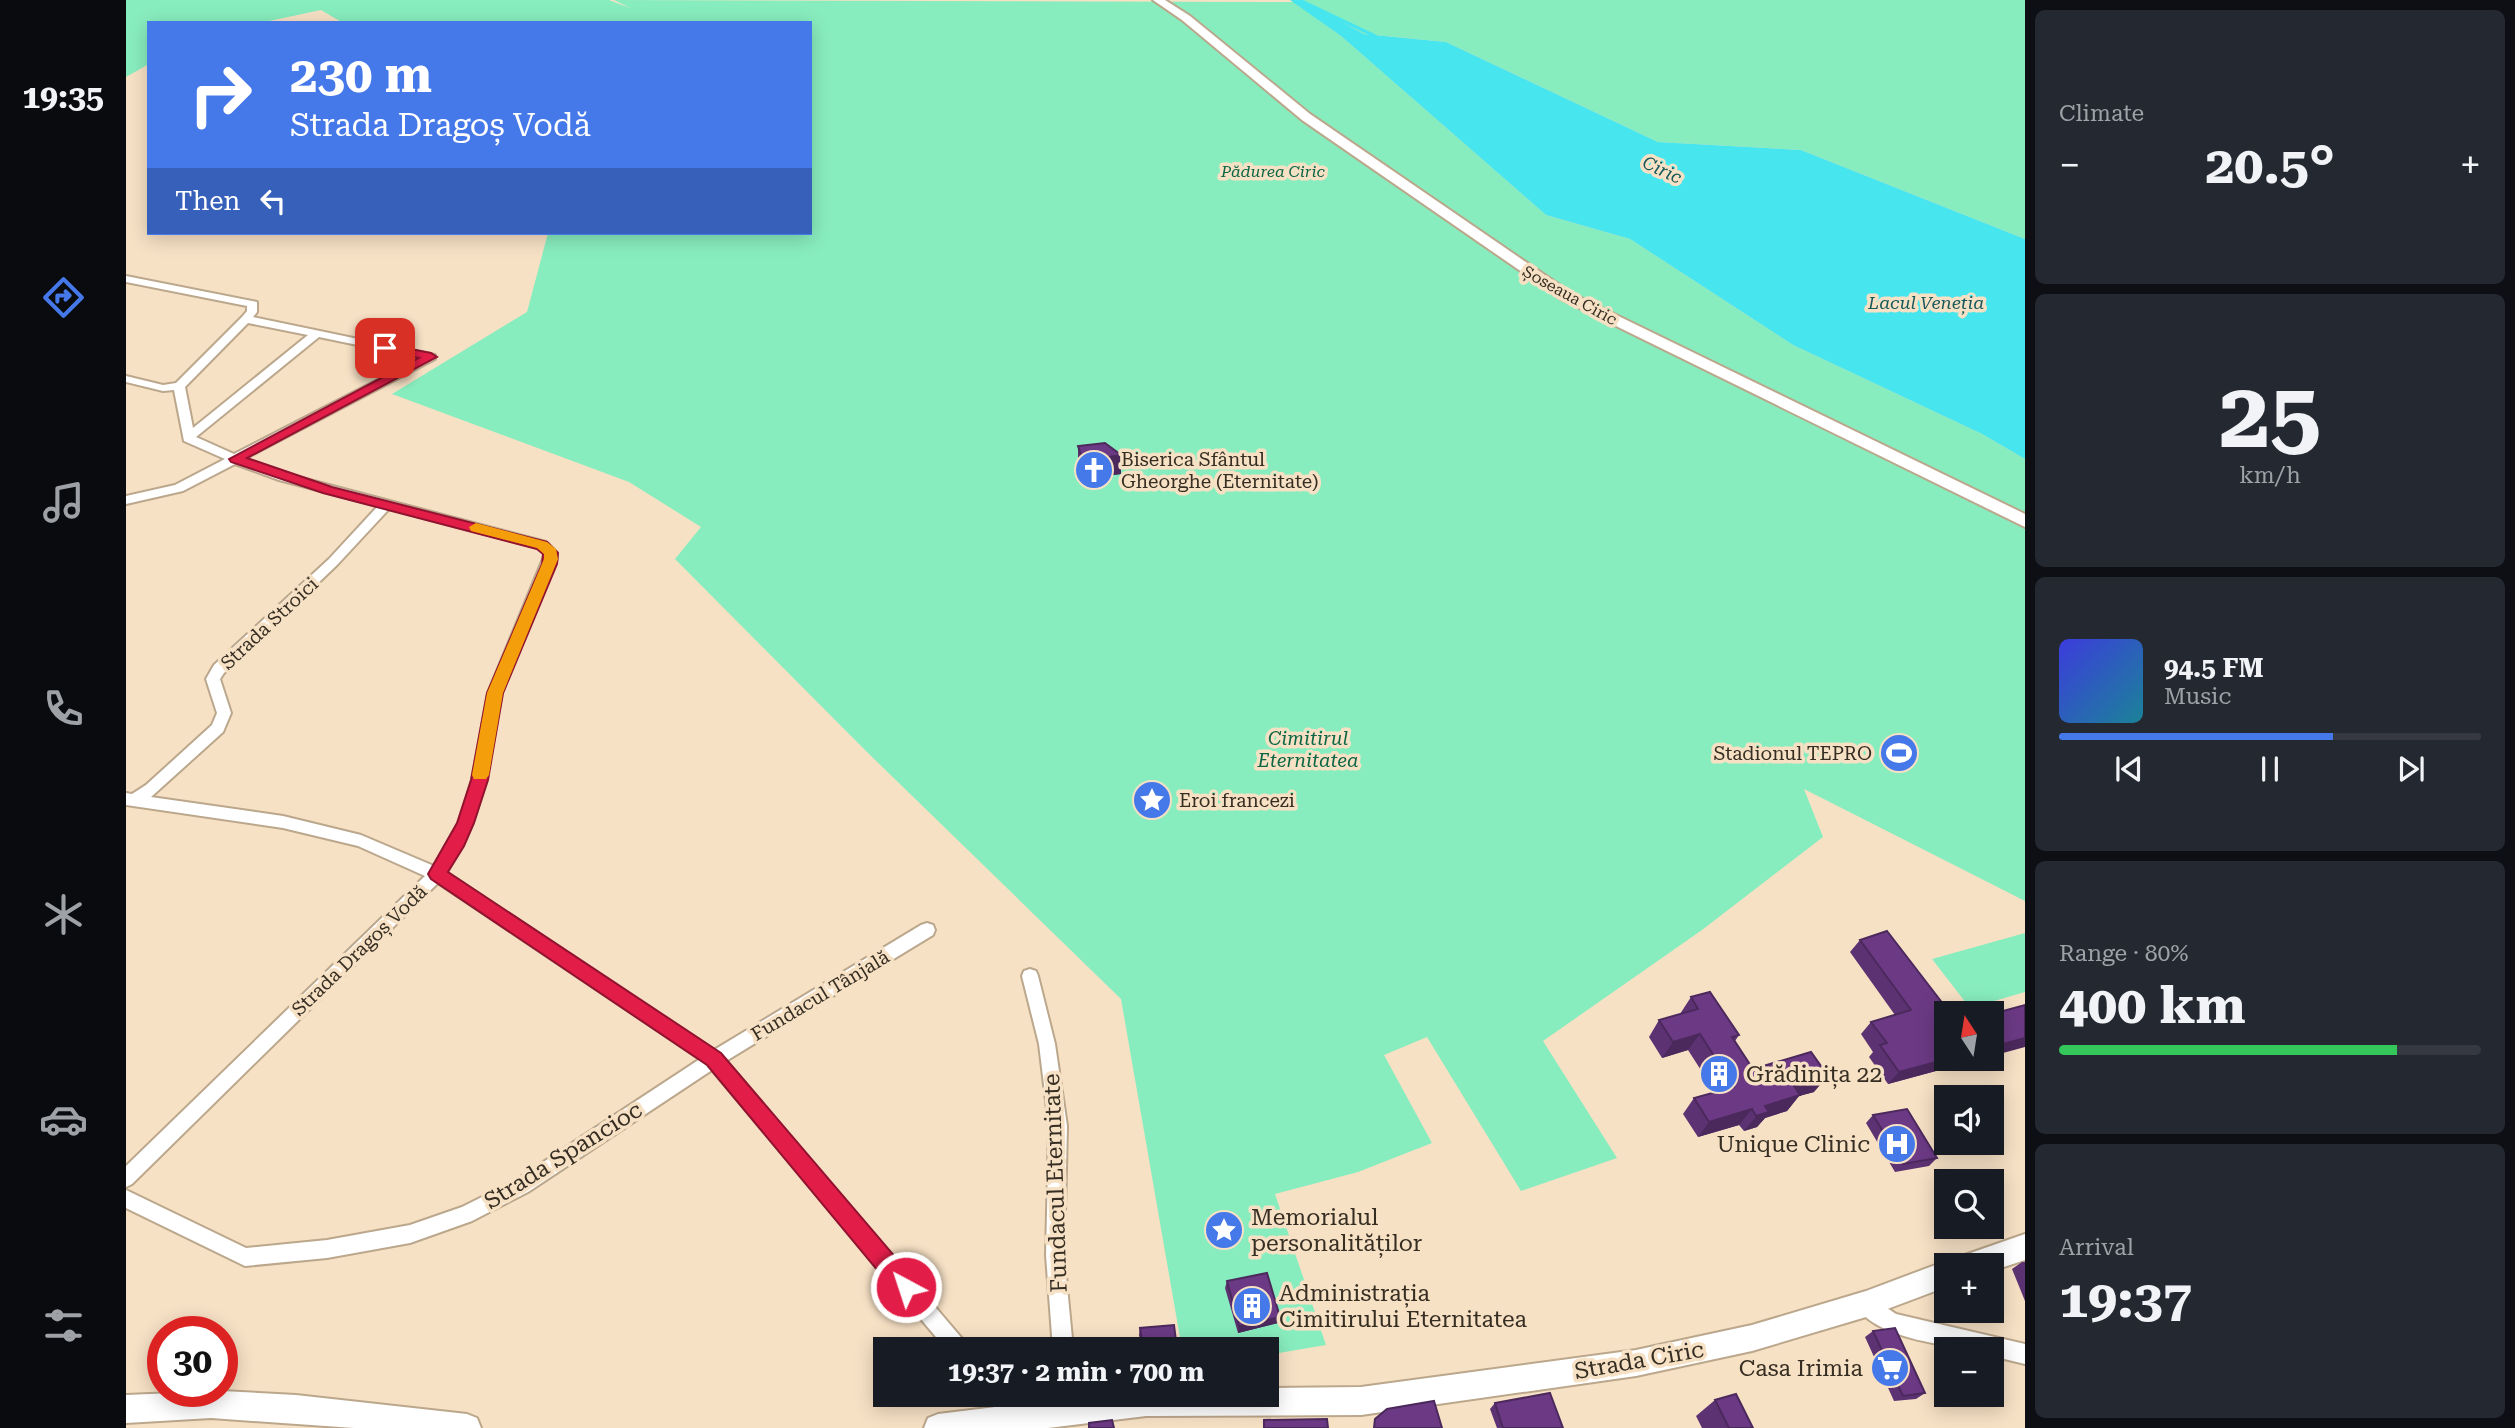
<!DOCTYPE html>
<html lang="en">
<head>
<meta charset="utf-8">
<style>
  :root { --surface:#171b24; --page:#242831; --text:#f1f3f6; --muted:#9ea1a6; --line:#363941; --accent:#4578e9 }
  body { margin:0; font-family:"Roboto Serif",serif; background:var(--page); color:var(--text); height:100vh; display:flex; flex-direction:column; font-size:26px; white-space:nowrap }
  * { box-sizing:border-box; margin:0 }
  p { font-size:23px; color:var(--muted) }
  .icon { flex:none; width:38px; height:38px; fill:none; stroke:currentColor; stroke-width:2; stroke-linecap:round; stroke-linejoin:round }
  .map { position:relative; flex:1; overflow:hidden }
  .drawer { display:flex; flex-direction:column; gap:10px; padding:10px; background:#0d0f14; width:490px }
  .drawer>* { flex:none }
  .top-card { position:absolute; left:21px; top:21px; width:665px; height:214px; border-radius:0px; box-shadow:0 4px 18px #0003; background:#4578e9; color:#fff; overflow:hidden }
  .needle { width:46px; rotate:348deg }
  .controls { position:absolute; left:1808px; top:1001px; display:grid; gap:14px }
  .controls a { display:grid; place-items:center; width:70px; height:70px; border-radius:0px; background:var(--surface); box-shadow:0 4px 18px #0003; font-size:35px }
  .speed { position:absolute; left:21px; top:1316px; display:flex; gap:14px; font-size:35px; font-weight:700; text-align:center }
  .speed>* { display:grid; place-content:center; width:91px; height:91px; border-radius:50%; background:var(--surface); box-shadow:0 4px 18px #0003; line-height:1 }
  .speed .limit { border:10px solid #d22; background:#fff; color:#111 }
  .pin { position:absolute; display:grid; place-items:center; width:60px; height:60px; color:#fff; margin:-30px; border-radius:14px; box-shadow:0 4px 10px #0006 }
  .me { position:absolute; width:77px; margin:-38px; rotate:320deg; stroke-linejoin:round; filter:drop-shadow(0 0 5px #0008) }
  .turn { display:flex; align-items:center; gap:24px; height:147px; padding:0 28px; font-size:32px }
  .turn .icon { width:91px; height:91px; stroke-width:2.5 }
  .turn b { display:block; font-size:49px; line-height:60px }
  .then { display:flex; align-items:center; height:66px; padding:0 28px; background:#0003; gap:14px; font-size:26px }
  .big { font-size:52px; font-weight:700; line-height:1.1 }
  .drawer .card { flex:1; display:flex; flex-direction:column; justify-content:center; gap:10px; min-width:0; padding:0 24px; border-radius:10px; background:var(--page) }
  .drawer .dial { align-items:center; gap:0 }
  .dial b { font-size:91px; line-height:1 }
  .song { display:flex; align-items:center; gap:21px }
  .cover { width:84px; height:84px; border-radius:10px; background:linear-gradient(135deg,hsl(240 70% 55%),hsl(190 70% 35%)) }
  .played { height:7px; border-radius:4px; background:linear-gradient(90deg,var(--accent) 65%,var(--line) 65%) }
  .keys { display:flex; justify-content:space-around; direction:ltr }
  .heat { display:flex; justify-content:space-between; align-items:center; font-size:38px; direction:ltr }
  .charge { height:10px; border-radius:5px; background:linear-gradient(90deg,#34c759 80%,var(--line) 0) }
  .trip { position:absolute; left:747px; top:1337px; width:406px; height:70px; border-radius:0px; background:var(--surface); box-shadow:0 4px 18px #0003; font-weight:700; line-height:70px; text-align:center }
  main { display:flex; flex:1; min-height:0 }
  .tabs { display:flex; flex-direction:column; width:126px; justify-content:space-around; align-items:center; background:#090b0e; color:var(--muted) }
  .tabs .icon { width:49px; height:49px }
  .tabs .selected { color:var(--accent) }
  .tabs b { font-size:32px; color:var(--text) }
  .map>svg:first-child { display:block }
  .green { fill:#88edbe }
  .water { fill:#47e5ee }
  .lines { fill:none; stroke-linecap:round; stroke-linejoin:round }
  .stream { stroke:#47e5ee; stroke-width:3.5 }
  .street-casing { stroke:#bba78c; stroke-width:4 }
  .secondary-casing { stroke:#bba78c; stroke-width:4 }
  .street { fill:#fff; fill-rule:evenodd }
  .secondary { fill:#fff; fill-rule:evenodd }
  .wall { fill:#5d3272 }
  .shaded-wall { fill:#4c295d }
  .building { fill:#6c3a85; stroke:#4c295d; stroke-width:2 }
  .route { fill:#e11d48; stroke:#92132f; stroke-width:2 }
  .slow { fill:#f59e0b }
  .labels { text-anchor:middle; stroke-width:7; stroke-linejoin:round; paint-order:stroke }
  .far-park-label { font-size:16px; font-style:italic; fill:#0c6645; stroke:#f7e1c5 }
  .far-street-label { font-size:16px; fill:#362e23; stroke:#f7e1c5 }
  .far-water-label { font-size:18px; font-style:italic; fill:#17585b; stroke:#f7e1c5 }
  .poi-label { font-size:19px; fill:#362e23; stroke:#f7e1c5; text-anchor:start }
  .street-label { font-size:19px; fill:#362e23; stroke:#f7e1c5 }
  .park-label { font-size:19px; font-style:italic; fill:#0c6645; stroke:#f7e1c5 }
  .near-poi-label { font-size:23px; fill:#362e23; stroke:#f7e1c5; text-anchor:start }
  .near-street-label { font-size:23px; fill:#362e23; stroke:#f7e1c5 }
</style>
</head>
<body>
<main>
<nav class="tabs">
<b>19:35</b>
<svg class="icon selected" aria-label="directions" viewBox="0 0 24 24"><path d="M12 3l9 9-9 9-9-9zM9 14v-3h6M13 9l2 2-2 2"/></svg>
<svg class="icon" aria-label="music" viewBox="0 0 24 24"><path d="M9 18V5l10-2v13"/><circle cx="6" cy="18" r="3"/><circle cx="16" cy="16" r="3"/></svg>
<svg class="icon" aria-label="phone" viewBox="0 0 24 24"><path d="M5 4h4l2 5-3 2q2 4 5 5l2-3 5 2v4C11 20 4 13 5 4z"/></svg>
<svg class="icon" aria-label="climate" viewBox="0 0 24 24"><path d="M12 3v18M4 7l16 10M4 17L20 7"/></svg>
<svg class="icon" aria-label="car" viewBox="0 0 24 24"><path d="M5 17H2v-5l4-1 3-4h7l3 4 3 1v5h-3M9 17h6M6 11h13"/><circle cx="7" cy="17" r="2"/><circle cx="17" cy="17" r="2"/></svg>
<svg class="icon" aria-label="filters" viewBox="0 0 24 24"><path d="M4 7h16M4 17h16"/><circle cx="9" cy="7" r="2"/><circle cx="15" cy="17" r="2"/></svg>
</nav>
<div class="map">
<svg width="1899" height="1428" viewBox="0 0 1899 1428">
  <rect width="100%" height="100%" fill="#f7e1c5"/>
  <path class="green" d="M0 0H483L504 8 488 0 1168 2 1215 36 1420 215 1504 239 1667 345 1856 434 1899 459V901L1678 789 1697 837 1576 930 1417 1041 1491 1158 1395 1191 1301 1037 1258 1055 1306 1143 1232 1172 1149 1194 1200 1345 1141 1355V1349H1114L1112 1342 1082 1349H1056L995 999 741 752 549 559 575 527 503 482 266 394 401 312 422 233H684V23H217L195 10 134 23H23V64L0 77Z
    M1176 0H1899V239L1675 150 1532 142 1320 42 1238 34Z
    M1899 933V992L1844 1008 1806 959Z"/>
  <path class="water" d="M1164 0H1176L1238 34 1320 42 1532 142 1675 150 1899 239V459L1856 434 1667 345 1504 239 1420 215 1215 36Z"/>
  <g class="lines">
    <path class="stream" d="M1173 0 1249 36"/>
    <defs>
      <path id="street" d="M0 276 131 302V312L127 317 309 355V359L118 459 161 474 420 542 431 553V559L376 693 360 780 347 823 337 845 320 872 588 1050 795 925 801 923 807 925 809 930 807 935 600 1061 839 1342 842 1349H820L586 1070 402 1192 346 1221 284 1243 201 1258 119 1266 0 1208V1190L120 1248 201 1240 284 1225 336 1207 390 1180 574 1059 312 883 6 1184 0 1187V1166L299 876 232 846 157 828 0 805V793L6 794 20 785 86 725 91 713 80 679 88 665 203 559 252 506 153 480 109 464 57 491 0 504V496L49 485 99 459 58 441 48 390 37 391 0 382V376L37 385 50 383 116 317 121 311V306L0 282ZM122 323 182 335 67 428 59 387ZM193 337 294 358 108 454 70 437ZM263 509 412 548 419 554 362 693 346 780 333 823 308 866 235 835 157 816 25 797 97 732 105 713 94 679 98 673 211 565Z
        M904 969 910 971 912 976 929 1044 941 1126 938 1255 947 1349H927L920 1255 923 1126 913 1044 896 976 898 971Z
        M1740 1294 1770 1314 1899 1344V1364L1866 1356V1349C1832 1349 1745 1339 1730 1304L1733 1297Z
        M861 1395H884L901 1419 898 1426C882 1428 867 1409 861 1395Z"/>
      <path id="secondary" d="M1027 0H1039L1064 16 1184 114 1445 293 1899 514V527L1435 299 1176 120 1056 20Z
        M1899 1234V1260L1866 1271V1265H1832L1836 1256Z
        M1820 1261 1829 1265H1820V1287L1740 1317 1626 1351 1510 1376 1235 1415 1020 1416 922 1428H798L802 1418 812 1414 968 1395H1141V1388L1235 1387 1510 1350 1626 1325 1740 1291Z
        M96 1391 170 1395 341 1414 351 1418 355 1428H228L85 1418 0 1423V1395Z"/>
    </defs>
    <use href="#street" class="street-casing"/>
    <use href="#secondary" class="secondary-casing"/>
    <use href="#street" class="street"/>
    <use href="#secondary" class="secondary"/>
  </g>
  <path class="wall" d="M952 446 995 455V474L957 479 952 465Z
    M1734 940 1820 1059H1854L1762 1084 1743 1057 1747 1052 1735 1034 1745 1022 1769 1015 1724 952Z
    M1565 997 1613 1035 1609 1041 1627 1069 1688 1092 1673 1096 1661 1111 1639 1118 1631 1127 1618 1131 1613 1125 1572 1137 1557 1114 1568 1098 1589 1092 1562 1050 1536 1058 1523 1037 1533 1020 1554 1014Z
    M1747 1115 1811 1158 1803 1166 1769 1172 1740 1123Z
    M1896 1262H1899V1301L1886 1269Z
    M1101 1281 1152 1323 1112 1333 1099 1288Z
    M1014 1328 1051 1349H1015L1013 1335Z
    M1747 1331 1799 1393 1790 1399 1768 1401 1739 1337Z
    M1589 1400 1627 1428H1576L1570 1416Z
    M1369 1403 1437 1428H1371L1364 1409Z"/>
  <path class="shaded-wall" d="M995 455V474L957 479V461Z
    M1574 1034 1562 1050 1536 1058 1547 1042Z
    M1899 1038V1047L1866 1056V1047Z
    M1821 1059H1854L1762 1084 1773 1072Z
    M1702 1076 1688 1092 1673 1096 1661 1111 1639 1118 1631 1127 1618 1131 1639 1106 1668 1086Z
    M1626 1109 1613 1125 1572 1137 1583 1122Z
    M1154 1317 1152 1323 1112 1333 1113 1326Z"/>
  <path class="building" d="M979 443 995 455 957 461 952 446Z
    M1761 931 1824 1013H1820V1059H1821L1773 1072 1754 1045 1761 1043 1745 1022 1785 1010 1734 940Z
    M1584 992 1613 1035 1606 1037 1627 1069 1685 1052 1702 1076 1668 1086 1674 1095 1639 1106 1643 1112 1630 1116 1626 1109 1583 1122 1568 1098 1608 1087 1574 1034 1547 1042 1533 1020 1572 1009 1565 997Z
    M1899 1005V1038L1866 1047V1014Z
    M1781 1109 1811 1158 1777 1164 1747 1115Z
    M1141 1273 1154 1317 1113 1326 1101 1281Z
    M1048 1325 1051 1349H1017L1014 1328Z
    M1769 1328 1799 1393 1777 1396 1747 1331Z
    M1424 1393 1437 1428H1377L1369 1403Z
    M1610 1394 1627 1428H1603L1589 1400Z
    M1308 1401 1316 1428H1248L1249 1419 1261 1409Z
    M1201 1419 1202 1428H1138V1420Z
    M986 1420 988 1428H963V1423Z"/>
  <path class="route" d="M259 344 305 353 311 357 121 458 206 487 421 542 432 553 431 564 377 693 362 780 348 823 338 846 322 872 595 1053 788 1279 791 1287 788 1295 780 1298 772 1295 581 1065 305 879 302 874 331 823 345 780 361 693 416 564 417 554 411 549 197 493 105 462 103 459 293 358 255 350V345Z"/>
  <path class="slow" d="M350 523 421 542 430 549 432 559 377 693 363 775 360 779H348L346 775 361 693 418 559V554L411 548 345 531 343 527Z"/>
  <defs>
    <symbol id="church-disc" viewBox="-11 -11 22 22"><circle r="9.5" fill="#4578e9" stroke="#f7e1c5"/><path d="M-1.2-6h2.4v3.5h3.3v2.4h-3.3V6h-2.4V-.1h-3.3v-2.4h3.3Z" fill="#fff"/></symbol>
    <symbol id="stadium-disc" viewBox="-11 -11 22 22"><circle r="9.5" fill="#4578e9" stroke="#f7e1c5"/><path d="M0-5a6.5 5 0 1 0 0 10a6.5 5 0 1 0 0-10ZM-3.5-1.8h7v3.6h-7Z" fill="#fff"/></symbol>
    <symbol id="sight-disc" viewBox="-11 -11 22 22"><circle r="9.5" fill="#4578e9" stroke="#f7e1c5"/><path d="M0-6L1.8-2.2L6-1.7L2.9 1.2L3.7 5.4L0 3.3L-3.7 5.4L-2.9 1.2L-6-1.7L-1.8-2.2Z" fill="#fff"/></symbol>
    <symbol id="building-disc" viewBox="-11 -11 22 22"><circle r="9.5" fill="#4578e9" stroke="#f7e1c5"/><path d="M-4-6H4V6H1V3H-1V6H-4ZM-2.5-4.3h1.7v1.8h-1.7ZM.8-4.3h1.7v1.8H.8ZM-2.5-1h1.7V.8h-1.7ZM.8-1h1.7V.8H.8Z" fill="#fff"/></symbol>
    <symbol id="hospital-disc" viewBox="-11 -11 22 22"><circle r="9.5" fill="#4578e9" stroke="#f7e1c5"/><path d="M-5-5h3v3.5h4V-5h3V5h-3V1.5h-4V5h-3Z" fill="#fff"/></symbol>
    <symbol id="supermarket-disc" viewBox="-11 -11 22 22"><circle r="9.5" fill="#4578e9" stroke="#f7e1c5"/><path d="M-6-5.5h2.5l.6 2H6L4.5 2H-2.5L-4.4-4H-6ZM-1.5 3.2a1.3 1.3 0 1 0 .1 0ZM3 3.2a1.3 1.3 0 1 0 .1 0Z" fill="#fff"/></symbol>
  </defs>
  <g fill-rule="evenodd">
    <use href="#church-disc" x="946" y="448" width="44" height="44"/>
    <use href="#stadium-disc" x="1751" y="731" width="44" height="44"/>
    <use href="#sight-disc" x="1004" y="778" width="44" height="44"/>
    <use href="#building-disc" x="1571" y="1052" width="44" height="44"/>
    <use href="#hospital-disc" x="1749" y="1122" width="44" height="44"/>
    <use href="#sight-disc" x="1076" y="1208" width="44" height="44"/>
    <use href="#building-disc" x="1104" y="1284" width="44" height="44"/>
    <use href="#supermarket-disc" x="1742" y="1346" width="44" height="44"/>
  </g>
  <g class="labels">
    <g class="far-park-label">
      <text x="1147" y="177">Pădurea Ciric</text>
    </g>
    <g class="far-street-label">
      <text transform="translate(1444 295) rotate(29)" y="6">Șoseaua Ciric</text>
    </g>
    <g class="far-water-label">
      <text transform="translate(1536 170) rotate(25)" y="6">Ciric</text>
      <text x="1800" y="309">Lacul Veneția</text>
    </g>
    <g class="poi-label">
      <text x="995" y="466">Biserica Sfântul<tspan x="995" dy="22">Gheorghe (Eternitate)</tspan></text>
      <text x="1746" y="760" text-anchor="end">Stadionul TEPRO</text>
      <text x="1053" y="807">Eroi francezi</text>
    </g>
    <g class="street-label">
      <text transform="translate(143 623) rotate(-43)" y="7">Strada Stroici</text>
      <text transform="translate(233 950) rotate(-44)" y="7">Strada Dragoș Vodă</text>
      <text transform="translate(694 995) rotate(-31)" y="7">Fundacul Tânjală</text>
    </g>
    <g class="park-label">
      <text x="1182" y="745">Cimitirul<tspan x="1182" dy="22">Eternitatea</tspan></text>
    </g>
    <g class="near-poi-label">
      <text x="1620" y="1082">Grădinița 22</text>
      <text x="1744" y="1152" text-anchor="end">Unique Clinic</text>
      <text x="1125" y="1225">Memorialul<tspan x="1125" dy="26">personalităților</tspan></text>
      <text x="1153" y="1301">Administrația<tspan x="1153" dy="26">Cimitirului Eternitatea</tspan></text>
      <text x="1737" y="1376" text-anchor="end">Casa Irimia</text>
    </g>
    <g class="near-street-label">
      <text transform="translate(437 1155) rotate(-32)" y="8">Strada Spancioc</text>
      <text transform="translate(929 1183) rotate(-92)" y="8">Fundacul Eternitate</text>
      <text transform="translate(1513 1360) rotate(-10)" y="8">Strada Ciric</text>
    </g>
  </g>
</svg>
<div class="controls">
<a><svg class="needle" viewBox="-14 -14 28 28"><path d="M0-13l5 13h-10z" fill="#e53935"/><path d="M0 13l5-13h-10z" fill="#9ea1a6"/></svg></a>
<a><svg class="icon" aria-label="sound" viewBox="0 0 24 24"><path d="M4 9h4l5-4v14l-5-4H4zM17 9q2 3 0 6"/></svg></a>
<a><svg class="icon" aria-label="search" viewBox="0 0 24 24"><circle cx="10" cy="10" r="6"/><path d="M15 15l6 6"/></svg></a>
<a>+</a>
<a>−</a>
</div>
<div class="speed"><div class="limit">30</div></div>
<div class="pin" style="left:259px;top:348px;background:#d93025"><svg class="icon" aria-label="arrive" viewBox="0 0 24 24"><path d="M6 21V4h12l-3 4 3 4H6"/></svg></div>
<svg class="me" style="left:780px;top:1287px" viewBox="-20 -20 40 40"><circle r="17" fill="#e11d48" stroke="#fff" stroke-width="3"/><path d="M0-11L8 9 0 5-8 9z" fill="#fff"/></svg>
<div class="trip">19:37 · 2 min · 700 m</div>
<div class="top-card">
<div class="turn"><svg class="icon" aria-label="right" viewBox="0 0 24 24"><path d="M7 20v-9h11M14 6l5 5-5 5"/></svg><div><b>230 m</b>Strada Dragoș Vodă</div></div>
<div class="then">Then<svg class="icon" aria-label="left" viewBox="0 0 24 24"><path d="M17 20v-9H6M10 6l-5 5 5 5"/></svg></div>
</div>
</div>
<section class="drawer">
<div class="card"><p>Climate</p>
<div class="heat"><a>−</a><b class="big">20.5°</b><a>+</a></div>
</div>
<div class="card dial"><b>25</b><p>km/h</p></div>
<div class="card">
<div class="song"><i class="cover"></i><div><b>94.5 FM</b><p>Music</p></div></div>
<div class="played"></div>
<div class="keys"><svg class="icon" aria-label="previous" viewBox="0 0 24 24"><path d="M18 5L8 12l10 7zM5 5v14"/></svg><svg class="icon" aria-label="pause" viewBox="0 0 24 24"><path d="M8 5v14M16 5v14"/></svg><svg class="icon" aria-label="next" viewBox="0 0 24 24"><path d="M6 5l10 7-10 7zM19 5v14"/></svg></div>
</div>
<div class="card"><p>Range · 80%</p><b class="big">400 km</b><div class="charge"></div></div>
<div class="card"><p>Arrival</p><b class="big">19:37</b></div>
</section>
</main>
</body>
</html>
